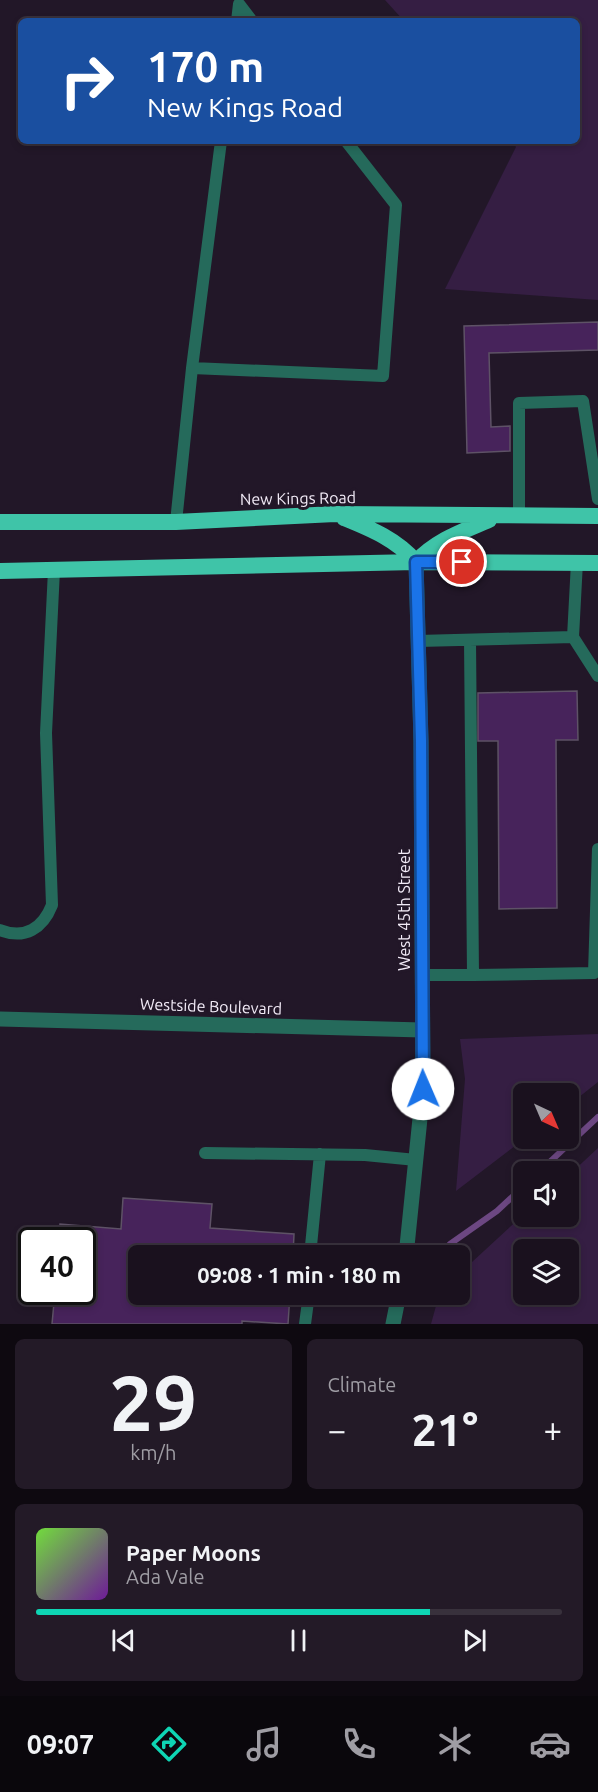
<!DOCTYPE html>
<html lang="en">
<head>
<meta charset="utf-8">
<style>
  :root { --surface:#1a111e; --page:#231a27; --text:#f1f3f6; --muted:#9f9da4; --line:#38313c; --accent:#0ed5b4 }
  body { margin:0; font-family:Ubuntu,sans-serif; background:var(--page); color:var(--text); height:100vh; display:flex; flex-direction:column; font-size:22px; white-space:nowrap }
  * { box-sizing:border-box; margin:0 }
  p { font-size:20px; color:var(--muted) }
  .icon { flex:none; width:33px; height:33px; fill:none; stroke:currentColor; stroke-width:2; stroke-linecap:round; stroke-linejoin:round }
  .map { position:relative; height:1324px; overflow:hidden }
  .drawer { display:flex; flex-direction:column; gap:15px; padding:15px; background:#0e0910; flex:1 }
  .drawer>* { flex:none }
  .banner { position:absolute; left:18px; top:18px; width:562px; height:126px; border-radius:9px; box-shadow:0 3px 9px #0003,0 0 0 2px var(--line); background:#1a4fa0; color:#fff; overflow:hidden }
  .needle { width:39px; rotate:136deg }
  .fabs { position:absolute; left:513px; top:1083px; display:grid; gap:12px }
  .fabs a { display:grid; place-items:center; width:66px; height:66px; border-radius:9px; background:var(--surface); box-shadow:0 3px 9px #0003,0 0 0 2px var(--line); font-size:30px }
  .speed { position:absolute; left:18px; top:1227px; display:flex; gap:12px; font-size:30px; font-weight:700; text-align:center }
  .speed>* { display:grid; place-content:center; width:78px; height:78px; border-radius:50%; background:var(--surface); box-shadow:0 3px 9px #0003,0 0 0 2px var(--line); line-height:1 }
  .speed .limit { border:3px solid #111; border-radius:9px; background:#fff; color:#111 }
  .pin { position:absolute; display:grid; place-items:center; width:51px; height:51px; color:#fff; margin:-26px; border:3px solid #fff; border-radius:50%; box-shadow:0 2px 6px #0007 }
  .me { position:absolute; width:66px; margin:-33px; rotate:359deg; stroke-linejoin:round; filter:drop-shadow(0 0 4px #0008) }
  .turn { display:flex; align-items:center; gap:21px; height:126px; padding:0 30px; font-size:27px }
  .turn .icon { width:78px; height:78px; stroke-width:2.5 }
  .turn b { display:block; font-size:42px; line-height:51px }
  .big { font-size:45px; font-weight:600; line-height:1.1 }
  .drawer .widget { flex:1; display:flex; flex-direction:column; justify-content:center; gap:9px; min-width:0; padding:0 21px; border-radius:9px; background:var(--page) }
  .drawer .dial { align-items:center; gap:0 }
  .dial b { font-size:78px; line-height:1 }
  .song { display:flex; align-items:center; gap:18px }
  .cover { width:72px; height:72px; border-radius:9px; background:linear-gradient(135deg,hsl(100 70% 55%),hsl(280 70% 35%)) }
  .played { height:6px; border-radius:3px; background:linear-gradient(90deg,var(--accent) 75%,var(--line) 75%) }
  .keys { display:flex; justify-content:space-around; direction:ltr }
  .heat { display:flex; justify-content:space-between; align-items:center; font-size:33px; direction:ltr }
  .drawer .tiles { flex:1; display:grid; gap:15px; grid-template-columns:1fr 1fr }
  .widget:last-child { grid-column:span 2 }
  .trip { position:absolute; left:128px; top:1245px; width:342px; height:60px; border-radius:9px; background:var(--surface); box-shadow:0 3px 9px #0003,0 0 0 2px var(--line); font-weight:600; line-height:60px; text-align:center }
  .tab-bar { display:flex; height:96px; justify-content:space-around; align-items:center; background:#0a070c; color:var(--muted) }
  .tab-bar .icon { width:42px; height:42px }
  .tab-bar .current { color:var(--accent) }
  .tab-bar b { font-size:27px; color:var(--text) }
  .map>svg:first-child { display:block }
  .green { fill:#351e43; fill-rule:evenodd }
  .lines { fill:none; stroke-linecap:round; stroke-linejoin:round }
  .stream { stroke:#6c4782; stroke-width:6 }
  .building { fill:#47235b; stroke:#5e5266; stroke-width:1.5 }
  .service { stroke:#256a5b; stroke-width:12 }
  .minor { stroke:#256a5b; stroke-width:15 }
  .tertiary { stroke:#256a5b; stroke-width:15 }
  .trunk { stroke:#3fc4a8; stroke-width:16 }
  .route-casing { stroke:#114b97; stroke-width:15 }
  .route { stroke:#1a73e8; stroke-width:10 }
  .labels { text-anchor:middle; stroke-width:6; stroke-linejoin:round; paint-order:stroke }
  .street-label { font-size:16px; fill:#f2ebf7; stroke:#221728 }
</style>
</head>
<body>
<div class="map">
<svg width="598" height="1324" viewBox="0 0 598 1324">
  <rect width="100%" height="100%" fill="#221728"/>
  <path class="green" d="M385 0H598V300L445 289 516 147 512 141H578V21H404Z
    M598 1034V1082L569 1105 568 1094H524V1139L456 1191 465 1079 460 1039Z
    M598 1148V1324H431L439 1295 459 1294V1274L523 1215 568 1216 569 1175ZM524 1250H568V1294H524Z"/>
  <g class="lines">
    <path class="stream" d="M539 1172 598 1117
      M450 1244 497 1211 524 1186"/>
  </g>
  <path class="building" d="M598 322V350L489 353 491 427 510 426V451L467 453 464 326Z
    M577 691 578 740H556L557 908 499 909 498 741H478V693Z
    M123 1198 212 1204 210 1228 294 1234 293 1256H138V1294H290L288 1324 242 1321V1324H52L55 1292H82V1240H58L60 1224 121 1229Z"/>
  <g class="lines">
    <path class="service" d="M237 21 239 4 252 21
      M221 141 192 368 383 376 396 205 346 141
      M519 517V403L583 401 598 499
      M176 522 192 368
      M573 637 598 676
      M470 640 473 975 594 973 598 849
      M418 641 573 637 577 562
      M0 930C25 940 43 928 52 905L46 733 54 570
      M423 975H473
      M205 1153 365 1155 416 1160
      M310 1256 320 1154
      M305 1324 309 1294"/>
    <path class="minor" d="M0 1019 422 1030"/>
    <path class="tertiary" d="M406 1256 423 1089 421 742 416 562
      M393 1324 399 1294"/>
    <path class="trunk" d="M344 518C371 529 396 539 416 562
      M0 522H176L335 514 598 516
      M416 562C437 540 461 532 489 520
      M0 571 416 562 598 563"/>
  </g>
  <g class="lines">
    <defs>
      <path id="route" d="M423 1089 421 741 416 562H462"/>
    </defs>
    <use href="#route" class="route-casing"/>
    <use href="#route" class="route"/>
  </g>
  <g class="labels">
    <g class="street-label">
      <text transform="translate(298 498) rotate(-1)" y="6">New Kings Road</text>
      <text transform="translate(404 910) rotate(-90)" y="6">West 45th Street</text>
      <text transform="translate(211 1006) rotate(2)" y="6">Westside Boulevard</text>
    </g>
  </g>
</svg>
<div class="fabs">
<a><svg class="needle" viewBox="-14 -14 28 28"><path d="M0-13l5 13h-10z" fill="#e53935"/><path d="M0 13l5-13h-10z" fill="#9f9da4"/></svg></a>
<a><svg class="icon" aria-label="sound" viewBox="0 0 24 24"><path d="M4 9h4l5-4v14l-5-4H4zM17 9q2 3 0 6"/></svg></a>
<a><svg class="icon" aria-label="layers" viewBox="0 0 24 24"><path d="M12 4l9 5-9 5-9-5zM3 14l9 5 9-5"/></svg></a>
</div>
<div class="speed"><div class="limit">40</div></div>
<div class="pin" style="left:462px;top:562px;background:#d93025"><svg class="icon" aria-label="arrive" viewBox="0 0 24 24"><path d="M6 21V4h12l-3 4 3 4H6"/></svg></div>
<svg class="me" style="left:423px;top:1089px" viewBox="-20 -20 40 40"><circle r="19" fill="#fff"/><path d="M0-13L10 11 0 6-10 11z" fill="#1a73e8"/></svg>
<div class="trip">09:08 · 1 min · 180 m</div>
<div class="banner">
<div class="turn"><svg class="icon" aria-label="right" viewBox="0 0 24 24"><path d="M7 20v-9h11M14 6l5 5-5 5"/></svg><div><b>170 m</b>New Kings Road</div></div>
</div>
</div>
<section class="drawer">
<div class="tiles">
<div class="widget dial"><b>29</b><p>km/h</p></div>
<div class="widget"><p>Climate</p>
<div class="heat"><a>−</a><b class="big">21°</b><a>+</a></div>
</div>
<div class="widget">
<div class="song"><i class="cover"></i><div><b>Paper Moons</b><p>Ada Vale</p></div></div>
<div class="played"></div>
<div class="keys"><svg class="icon" aria-label="previous" viewBox="0 0 24 24"><path d="M18 5L8 12l10 7zM5 5v14"/></svg><svg class="icon" aria-label="pause" viewBox="0 0 24 24"><path d="M8 5v14M16 5v14"/></svg><svg class="icon" aria-label="next" viewBox="0 0 24 24"><path d="M6 5l10 7-10 7zM19 5v14"/></svg></div>
</div>
</div>
</section>
<nav class="tab-bar">
<b>09:07</b>
<svg class="icon current" aria-label="directions" viewBox="0 0 24 24"><path d="M12 3l9 9-9 9-9-9zM9 14v-3h6M13 9l2 2-2 2"/></svg>
<svg class="icon" aria-label="music" viewBox="0 0 24 24"><path d="M9 18V5l10-2v13"/><circle cx="6" cy="18" r="3"/><circle cx="16" cy="16" r="3"/></svg>
<svg class="icon" aria-label="phone" viewBox="0 0 24 24"><path d="M5 4h4l2 5-3 2q2 4 5 5l2-3 5 2v4C11 20 4 13 5 4z"/></svg>
<svg class="icon" aria-label="climate" viewBox="0 0 24 24"><path d="M12 3v18M4 7l16 10M4 17L20 7"/></svg>
<svg class="icon" aria-label="car" viewBox="0 0 24 24"><path d="M5 17H2v-5l4-1 3-4h7l3 4 3 1v5h-3M9 17h6M6 11h13"/><circle cx="7" cy="17" r="2"/><circle cx="17" cy="17" r="2"/></svg>
</nav>
</body>
</html>
